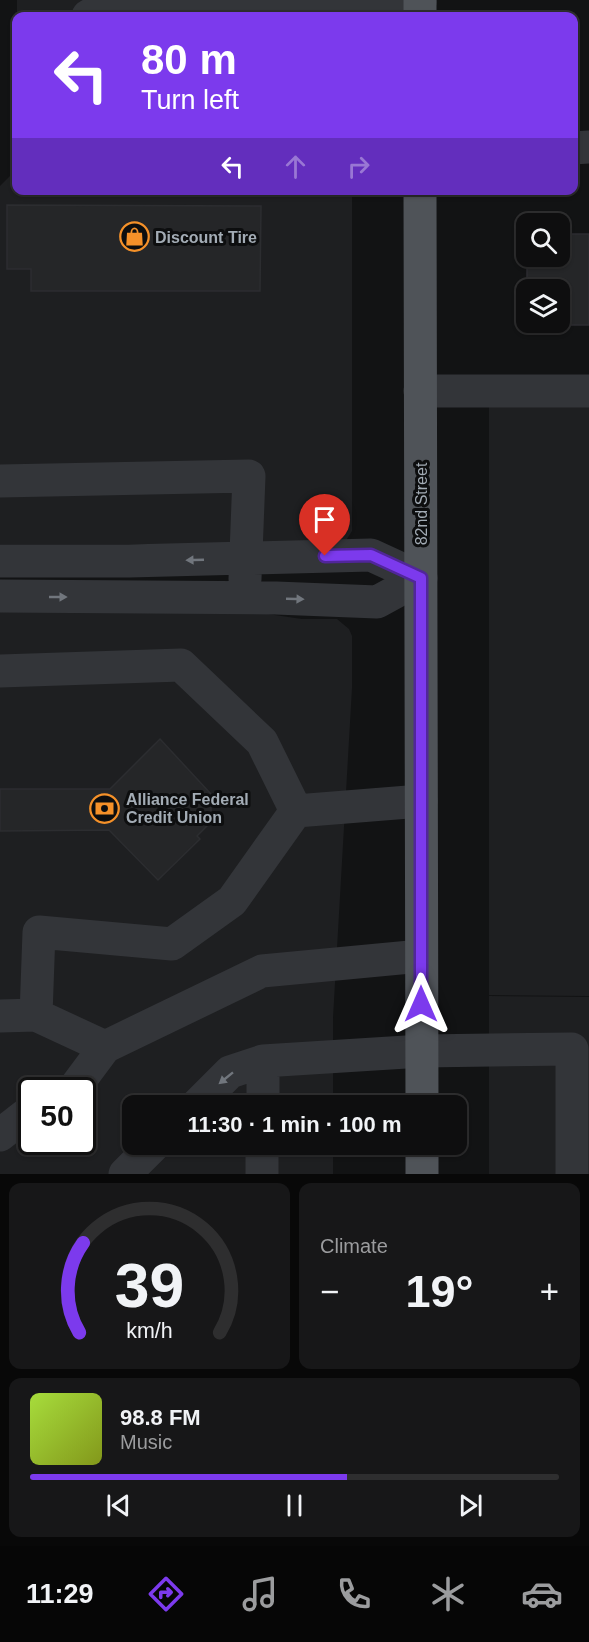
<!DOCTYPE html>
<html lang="en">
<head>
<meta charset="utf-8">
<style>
  :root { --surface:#0e0e0f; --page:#171718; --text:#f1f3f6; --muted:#9b9c9e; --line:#2e2e2f; --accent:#7c3aed }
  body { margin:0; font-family:Helvetica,sans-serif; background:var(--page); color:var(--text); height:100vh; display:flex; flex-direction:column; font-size:22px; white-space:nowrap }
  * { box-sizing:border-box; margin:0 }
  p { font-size:20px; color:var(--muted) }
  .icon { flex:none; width:33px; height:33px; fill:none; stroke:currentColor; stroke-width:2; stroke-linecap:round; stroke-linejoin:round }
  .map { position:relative; height:1174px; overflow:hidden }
  .drawer { display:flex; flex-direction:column; gap:9px; padding:9px; background:#080808; flex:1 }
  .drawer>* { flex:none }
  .guide { position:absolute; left:12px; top:12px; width:566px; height:183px; border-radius:12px; box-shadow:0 2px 4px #0004,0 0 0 2px var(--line); background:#7c3aed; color:#fff; overflow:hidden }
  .controls { position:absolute; left:516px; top:213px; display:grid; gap:12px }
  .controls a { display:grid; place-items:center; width:54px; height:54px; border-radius:12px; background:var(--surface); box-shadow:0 2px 4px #0004,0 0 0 2px var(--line); font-size:30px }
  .speed { position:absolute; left:18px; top:1077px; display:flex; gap:12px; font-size:30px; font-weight:700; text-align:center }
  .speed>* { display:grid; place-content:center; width:78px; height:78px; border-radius:50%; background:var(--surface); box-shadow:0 2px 4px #0004,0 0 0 2px var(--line); line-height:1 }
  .speed .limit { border:3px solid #111; border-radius:9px; background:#fff; color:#111 }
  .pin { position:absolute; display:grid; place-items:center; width:51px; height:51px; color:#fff; margin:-62px -26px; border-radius:50% 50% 50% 0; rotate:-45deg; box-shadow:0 0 6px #0007 }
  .pin .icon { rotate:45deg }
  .me { position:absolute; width:66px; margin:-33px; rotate:0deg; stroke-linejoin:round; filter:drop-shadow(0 0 4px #0008) }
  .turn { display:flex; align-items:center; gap:21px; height:126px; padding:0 30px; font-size:27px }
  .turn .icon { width:78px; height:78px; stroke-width:2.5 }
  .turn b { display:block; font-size:42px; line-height:51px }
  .lanes { display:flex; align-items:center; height:57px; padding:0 30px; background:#0003; justify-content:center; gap:30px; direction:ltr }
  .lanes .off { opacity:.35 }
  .big { font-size:45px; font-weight:700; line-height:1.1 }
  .drawer .tile { flex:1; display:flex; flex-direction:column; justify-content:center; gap:9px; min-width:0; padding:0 21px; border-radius:12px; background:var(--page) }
  .drawer .dial { align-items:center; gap:0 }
  .dial svg { height:156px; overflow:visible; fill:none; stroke:var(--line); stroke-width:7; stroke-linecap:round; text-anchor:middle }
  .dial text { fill:var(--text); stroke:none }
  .song { display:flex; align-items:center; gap:18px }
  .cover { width:72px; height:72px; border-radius:9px; background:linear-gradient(135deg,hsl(80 70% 55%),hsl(70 70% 35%)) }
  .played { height:6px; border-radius:3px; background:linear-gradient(90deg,var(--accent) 60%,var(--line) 60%) }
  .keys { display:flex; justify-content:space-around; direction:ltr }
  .heat { display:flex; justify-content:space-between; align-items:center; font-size:33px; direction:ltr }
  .drawer .tiles { flex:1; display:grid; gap:9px; grid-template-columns:1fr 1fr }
  .tile:last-child { grid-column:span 2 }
  .trip { position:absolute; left:122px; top:1095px; width:345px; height:60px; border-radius:12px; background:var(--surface); box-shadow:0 2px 4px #0004,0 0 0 2px var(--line); font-weight:700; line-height:60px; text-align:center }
  .tabs { display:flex; height:96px; justify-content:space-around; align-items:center; background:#060606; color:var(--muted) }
  .tabs .icon { width:42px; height:42px }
  .tabs .selected { color:var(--accent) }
  .tabs b { font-size:27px; color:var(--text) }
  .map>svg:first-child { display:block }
  .built { fill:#1e1f21; fill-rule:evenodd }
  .building { fill:#252628; stroke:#2c2d30; stroke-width:1.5 }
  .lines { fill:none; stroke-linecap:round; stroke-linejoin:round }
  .minor { stroke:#333539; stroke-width:33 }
  .major { stroke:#4f5358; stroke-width:33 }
  .oneway { fill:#71767d }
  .route-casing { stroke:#51269a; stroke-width:15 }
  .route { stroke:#7c3aed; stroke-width:10 }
  .labels { text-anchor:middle; stroke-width:6; stroke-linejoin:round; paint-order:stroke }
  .poi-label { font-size:16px; font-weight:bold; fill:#a3acb5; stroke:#0d0e0f; text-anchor:start }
  .street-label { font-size:16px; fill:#a3acb5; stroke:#0d0e0f }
</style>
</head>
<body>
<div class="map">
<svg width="589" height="1174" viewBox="0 0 589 1174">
  <rect width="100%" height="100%" fill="#121314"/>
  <path class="built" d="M17 0H352V16H17Z
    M16 170V190L352 191V531L345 542 339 544H0V186Z
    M489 401H589V996L489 995Z
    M0 606 254 612 302 619H337L349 629 352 636V688L333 1018V1105L132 1106V1144L333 1145V1174H0ZM32 1090H82V1142H32Z
    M489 996 589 997V1174H489Z"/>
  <path class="building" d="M7 205 261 206 260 291H31V269H7Z
    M560 234H589V325H527V322H560V290H527V256H560Z
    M160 739 211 794V822L197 836 200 839 158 880 109 830 0 831V789H110Z"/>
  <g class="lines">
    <path class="minor" d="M88 16 95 12 420 2
      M573 148 589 147
      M420 391H589
      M0 481 249 476 245 579
      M0 561H129L371 555 421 578 377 602 276 598 0 596
      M0 671 181 665 262 742 296 811
      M0 1016 36 1015
      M105 1047 36 1015 39 932 172 944 232 901 296 811 421 801
      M73 1090 105 1047 262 971 421 956
      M196 1106 230 1072 263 1061
      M263 1106V1061L422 1051 572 1049V1174
      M0 1135 32 1110
      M125 1174 155 1144
      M262 1174V1144"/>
    <path class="major" d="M420 0V16
      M420 190 422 1106
      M422 1144V1174"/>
  </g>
  <defs><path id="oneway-solid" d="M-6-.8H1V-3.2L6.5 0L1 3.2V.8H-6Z" transform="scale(1.5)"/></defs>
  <g class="oneway">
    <use href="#oneway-solid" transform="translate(195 560) rotate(178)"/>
    <use href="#oneway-solid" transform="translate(58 597)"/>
    <use href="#oneway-solid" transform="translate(295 599) rotate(2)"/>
    <use href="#oneway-solid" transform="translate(226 1078) rotate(141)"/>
  </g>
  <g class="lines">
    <defs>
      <path id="route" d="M325 556 371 555 421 578V1004"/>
    </defs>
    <use href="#route" class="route-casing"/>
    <use href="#route" class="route"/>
  </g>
  <defs>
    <symbol id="shop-ring" viewBox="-11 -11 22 22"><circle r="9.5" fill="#0d0e0f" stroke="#f59129" stroke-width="1.5"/><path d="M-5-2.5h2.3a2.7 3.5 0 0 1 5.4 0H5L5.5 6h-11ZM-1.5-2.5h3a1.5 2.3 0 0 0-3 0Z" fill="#f59129"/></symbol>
    <symbol id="bank-ring" viewBox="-11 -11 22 22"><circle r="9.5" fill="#0d0e0f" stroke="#f59129" stroke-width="1.5"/><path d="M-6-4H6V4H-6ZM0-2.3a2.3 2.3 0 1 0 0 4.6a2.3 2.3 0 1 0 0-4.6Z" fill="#f59129"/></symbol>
  </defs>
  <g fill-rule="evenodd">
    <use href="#shop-ring" x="118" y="220" width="33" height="33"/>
    <use href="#bank-ring" x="88" y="792" width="33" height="33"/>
  </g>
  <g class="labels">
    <g class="poi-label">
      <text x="155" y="243">Discount Tire</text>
      <text x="126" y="805">Alliance Federal<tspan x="126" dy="18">Credit Union</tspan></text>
    </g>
    <g class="street-label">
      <text transform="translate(421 504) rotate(-90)" y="6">82nd Street</text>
    </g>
  </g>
</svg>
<div class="controls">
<a><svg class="icon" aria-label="search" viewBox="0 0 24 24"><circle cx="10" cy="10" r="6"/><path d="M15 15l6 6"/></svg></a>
<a><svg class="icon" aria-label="layers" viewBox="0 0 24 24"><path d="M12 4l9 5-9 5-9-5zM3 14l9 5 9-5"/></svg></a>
</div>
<div class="speed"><div class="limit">50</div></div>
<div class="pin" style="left:325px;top:556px;background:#d93025"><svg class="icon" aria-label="arrive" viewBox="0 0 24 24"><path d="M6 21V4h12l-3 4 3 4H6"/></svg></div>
<svg class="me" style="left:421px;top:1004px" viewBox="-20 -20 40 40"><path d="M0-17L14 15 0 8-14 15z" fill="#7c3aed" stroke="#fff" stroke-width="4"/></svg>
<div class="trip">11:30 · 1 min · 100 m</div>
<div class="guide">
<div class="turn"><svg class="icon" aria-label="left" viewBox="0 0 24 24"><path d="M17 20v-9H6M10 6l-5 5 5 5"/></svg><div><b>80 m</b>Turn left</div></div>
<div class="lanes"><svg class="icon" aria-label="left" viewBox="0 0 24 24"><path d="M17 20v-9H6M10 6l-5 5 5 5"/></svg><svg class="icon off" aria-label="ahead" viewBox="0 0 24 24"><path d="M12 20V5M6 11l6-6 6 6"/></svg><svg class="icon off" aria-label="right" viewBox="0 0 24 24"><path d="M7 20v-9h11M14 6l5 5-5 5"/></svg></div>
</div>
</div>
<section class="drawer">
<div class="tiles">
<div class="tile dial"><svg viewBox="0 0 100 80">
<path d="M14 69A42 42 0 1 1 86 69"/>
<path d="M14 69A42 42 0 0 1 16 23" stroke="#7c3aed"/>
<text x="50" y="56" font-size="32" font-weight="700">39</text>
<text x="50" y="72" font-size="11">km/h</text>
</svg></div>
<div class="tile"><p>Climate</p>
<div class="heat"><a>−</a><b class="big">19°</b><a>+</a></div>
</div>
<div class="tile">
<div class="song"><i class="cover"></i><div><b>98.8 FM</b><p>Music</p></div></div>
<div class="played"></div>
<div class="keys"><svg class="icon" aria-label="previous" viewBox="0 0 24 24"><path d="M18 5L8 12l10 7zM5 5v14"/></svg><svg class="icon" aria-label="pause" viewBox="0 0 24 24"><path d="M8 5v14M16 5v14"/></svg><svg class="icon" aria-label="next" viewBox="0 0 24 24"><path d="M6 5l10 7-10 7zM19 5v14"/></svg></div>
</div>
</div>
</section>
<nav class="tabs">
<b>11:29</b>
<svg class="icon selected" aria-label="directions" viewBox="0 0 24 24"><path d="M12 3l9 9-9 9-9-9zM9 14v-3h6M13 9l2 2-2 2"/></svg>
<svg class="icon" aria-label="music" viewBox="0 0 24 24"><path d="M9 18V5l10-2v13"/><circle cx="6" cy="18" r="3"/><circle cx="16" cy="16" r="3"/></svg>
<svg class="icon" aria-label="phone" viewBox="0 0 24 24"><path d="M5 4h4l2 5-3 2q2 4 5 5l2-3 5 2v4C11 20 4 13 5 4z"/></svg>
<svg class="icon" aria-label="climate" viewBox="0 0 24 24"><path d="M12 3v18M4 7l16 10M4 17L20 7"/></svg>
<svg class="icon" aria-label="car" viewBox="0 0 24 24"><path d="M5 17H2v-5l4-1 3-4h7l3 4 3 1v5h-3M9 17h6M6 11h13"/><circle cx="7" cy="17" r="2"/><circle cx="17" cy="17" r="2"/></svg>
</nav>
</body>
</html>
